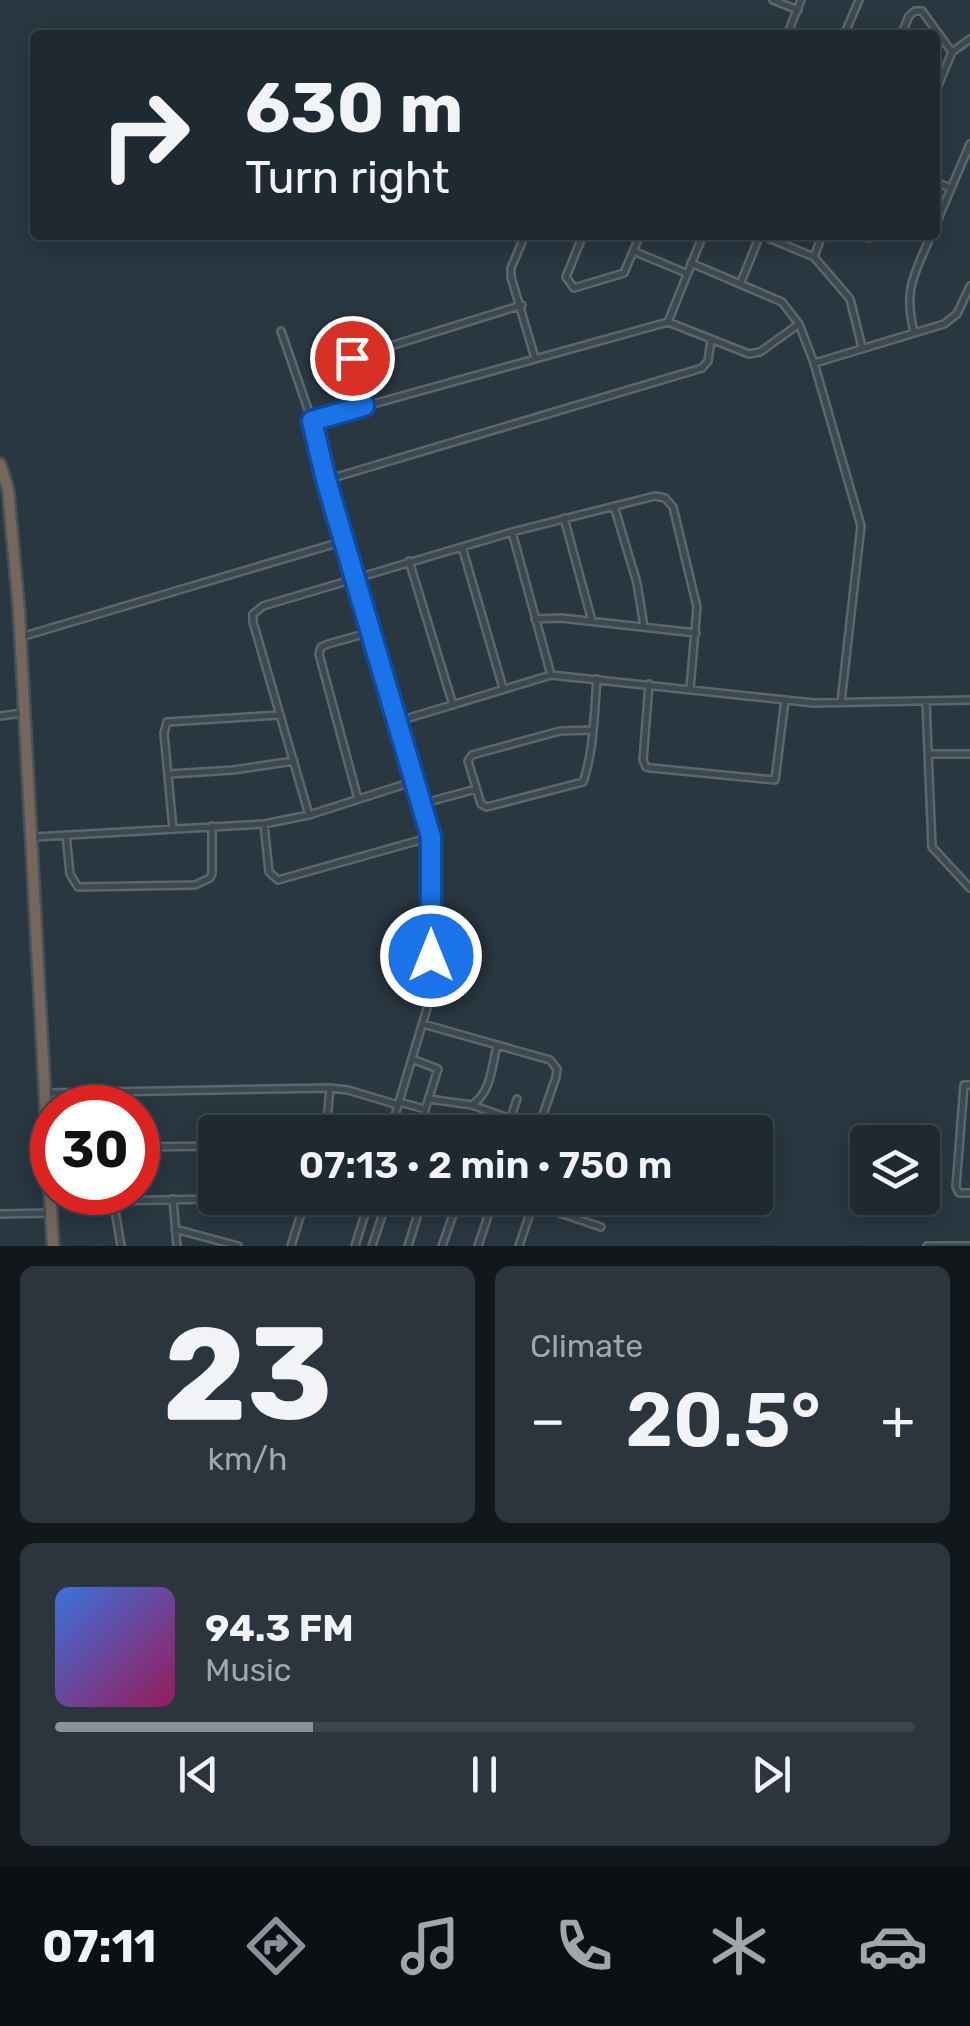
<!DOCTYPE html>
<html lang="en">
<head>
<meta charset="utf-8">
<style>
  :root { --surface:#1f2931; --page:#2c353d; --text:#f1f3f6; --muted:#a1a6ab; --line:#3c454d; --accent:#8c9099 }
  body { margin:0; font-family:Rubik,sans-serif; background:var(--page); color:var(--text); height:100vh; display:flex; flex-direction:column; font-size:38px; white-space:nowrap }
  * { box-sizing:border-box; margin:0 }
  p { font-size:32px; color:var(--muted) }
  .icon { flex:none; width:55px; height:55px; fill:none; stroke:currentColor; stroke-width:2; stroke-linecap:round; stroke-linejoin:round }
  .map { position:relative; height:1246px; overflow:hidden }
  .panel { display:flex; flex-direction:column; gap:20px; padding:20px; background:#11171b; flex:1 }
  .panel>* { flex:none }
  .top-card { position:absolute; left:30px; top:30px; width:910px; height:210px; border-radius:10px; box-shadow:0 5px 25px #0003,0 0 0 2px var(--line); background:#1f2931; color:var(--text); overflow:hidden }
  .fabs { position:absolute; left:850px; top:1125px; display:grid; gap:20px }
  .fabs a { display:grid; place-items:center; width:90px; height:90px; border-radius:10px; background:var(--surface); box-shadow:0 5px 25px #0003,0 0 0 2px var(--line); font-size:50px }
  .speed { position:absolute; left:30px; top:1085px; display:flex; gap:20px; font-size:50px; font-weight:700; text-align:center }
  .speed>* { display:grid; place-content:center; width:130px; height:130px; border-radius:50%; background:var(--surface); box-shadow:0 5px 25px #0003,0 0 0 2px var(--line); line-height:1 }
  .speed .limit { border:15px solid #d22; background:#fff; color:#111 }
  .pin { position:absolute; display:grid; place-items:center; width:85px; height:85px; color:#fff; margin:-42px; border:5px solid #fff; border-radius:50%; box-shadow:0 2px 10px #0007 }
  .me { position:absolute; width:110px; margin:-55px; rotate:0deg; stroke-linejoin:round; filter:drop-shadow(0 0 8px #0008) }
  .turn { display:flex; align-items:center; gap:35px; height:210px; padding:0 50px; font-size:45px }
  .turn .icon { width:130px; height:130px; stroke-width:2.5 }
  .turn b { display:block; font-size:70px; line-height:85px }
  .big { font-size:75px; font-weight:600; line-height:1.1 }
  .panel .widget { flex:1; display:flex; flex-direction:column; justify-content:center; gap:15px; min-width:0; padding:0 35px; border-radius:15px; background:var(--page) }
  .panel .dial { align-items:center; gap:0 }
  .dial b { font-size:130px; line-height:1 }
  .song { display:flex; align-items:center; gap:30px }
  .cover { width:120px; height:120px; border-radius:15px; background:linear-gradient(135deg,hsl(220 70% 55%),hsl(330 70% 35%)) }
  .played { height:10px; border-radius:5px; background:linear-gradient(90deg,var(--accent) 30%,var(--line) 30%) }
  .keys { display:flex; justify-content:space-around; direction:ltr }
  .heat { display:flex; justify-content:space-between; align-items:center; font-size:55px; direction:ltr }
  .panel .tiles { flex:1; display:grid; gap:20px; grid-template-columns:1fr 1fr }
  .widget:last-child { grid-column:span 2 }
  .trip { position:absolute; left:198px; top:1115px; width:575px; height:100px; border-radius:10px; background:var(--surface); box-shadow:0 5px 25px #0003,0 0 0 2px var(--line); font-weight:600; line-height:100px; text-align:center }
  .tab-bar { display:flex; height:160px; justify-content:space-around; align-items:center; background:#0c1014; color:var(--muted) }
  .tab-bar .icon { width:70px; height:70px }
  .tab-bar .selected { color:var(--accent) }
  .tab-bar b { font-size:45px; color:var(--text) }
  .map>svg:first-child { display:block }
  .lines { fill:none; stroke-linecap:round; stroke-linejoin:round }
  .street-casing { stroke:#5b666e; stroke-width:10 }
  .highway-casing { stroke:#47535b; stroke-width:15 }
  .street { stroke:#3d4851; stroke-width:5 }
  .highway { stroke:#76675a; stroke-width:10 }
  .route-casing { stroke:#114b97; stroke-width:25 }
  .route { stroke:#1a73e8; stroke-width:18 }
</style>
</head>
<body>
<div class="map">
<svg width="970" height="1246" viewBox="0 0 970 1246">
  <rect width="100%" height="100%" fill="#293741"/>
  <g class="lines">
    <defs>
      <path id="street" d="M773 0 798 10
        M787 35 801 0
        M844 35 859 0
        M901 35 909 16 915 11H922L952 52
        M935 93 952 52 970 39
        M935 182 951 188
        M935 226 970 144
        M525 235 511 268V277L535 358
        M583 235 566 277 574 288 624 273 640 235
        M761 235 814 257 850 299 862 347
        M864 235 869 238 876 235
        M633 251 686 273
        M814 257 822 235
        M691 263 782 302 799 324 814 363 861 526 841 702
        M741 282 760 235
        M668 322 749 354 760 352 799 324
        M281 331 312 421 326 480 431 837V995L390 1132
        M914 332C903 288 915 274 931 235
        M815 363 944 324 957 314 970 286
        M364 406 352 368V358L522 305
        M312 421 668 322 703 235
        M326 480 702 368 708 361 711 340
        M614 506 637 583 644 627
        M564 518 592 621
        M512 532 551 675
        M462 547 503 688
        M409 561 453 705
        M535 619 561 618 696 633
        M21 637 344 541
        M649 684 643 760 646 767 651 768 775 780 785 700
        M926 702 932 847 970 888
        M0 716 22 713
        M399 721 551 675 814 703 970 700
        M592 730 560 731 472 755 468 761 481 804 487 807 583 782C594 751 594 713 597 679
        M929 754H970
        M169 774 233 770 294 761
        M358 799 319 654 321 647 328 644 371 632
        M421 804 476 789
        M309 815 253 622V614L263 606 512 532 655 496 665 498 673 507 697 607 690 689
        M264 824 269 872 278 880 431 837
        M173 829 164 733 167 722 280 715
        M66 835 70 874 78 887 195 885 210 878 212 873V826
        M34 837 264 824 309 815 415 781
        M423 1024 550 1060 557 1069 556 1077 537 1132
        M412 1059 438 1069 419 1129
        M970 1085H964L956 1187 959 1193H970
        M111 1092V1108
        M47 1093 330 1088 348 1090 398 1105
        M429 1099 472 1105C491 1093 492 1066 497 1045
        M399 1102 425 1109
        M472 1105 539 1129
        M393 1121 432 1132
        M326 1132 330 1088
        M506 1132 517 1099
        M138 1147 215 1146
        M112 1192 121 1246
        M173 1199 177 1246
        M113 1201 257 1198 304 1204
        M0 1214 51 1213
        M175 1229 238 1246
        M291 1246 306 1198
        M355 1246 370 1198
        M372 1246 388 1198
        M408 1246 423 1198
        M442 1246 459 1198
        M478 1246 494 1198
        M519 1246 533 1204 601 1227
        M927 1246H970"/>
      <path id="highway" d="M0 464 8 489 19 611 53 1246"/>
    </defs>
    <use href="#street" class="street-casing"/>
    <use href="#highway" class="highway-casing"/>
    <use href="#street" class="street"/>
    <use href="#highway" class="highway"/>
  </g>
  <g class="lines">
    <defs>
      <path id="route" d="M352 358V368L364 406 312 421 326 480 431 837V956"/>
    </defs>
    <use href="#route" class="route-casing"/>
    <use href="#route" class="route"/>
  </g>
</svg>
<div class="fabs">
<a><svg class="icon" aria-label="layers" viewBox="0 0 24 24"><path d="M12 4l9 5-9 5-9-5zM3 14l9 5 9-5"/></svg></a>
</div>
<div class="speed"><div class="limit">30</div></div>
<div class="pin" style="left:352px;top:358px;background:#d93025"><svg class="icon" aria-label="arrive" viewBox="0 0 24 24"><path d="M6 21V4h12l-3 4 3 4H6"/></svg></div>
<svg class="me" style="left:431px;top:956px" viewBox="-20 -20 40 40"><circle r="17" fill="#1a73e8" stroke="#fff" stroke-width="3"/><path d="M0-11L8 9 0 5-8 9z" fill="#fff"/></svg>
<div class="trip">07:13 · 2 min · 750 m</div>
<div class="top-card">
<div class="turn"><svg class="icon" aria-label="right" viewBox="0 0 24 24"><path d="M7 20v-9h11M14 6l5 5-5 5"/></svg><div><b>630 m</b>Turn right</div></div>
</div>
</div>
<section class="panel">
<div class="tiles">
<div class="widget dial"><b>23</b><p>km/h</p></div>
<div class="widget"><p>Climate</p>
<div class="heat"><a>−</a><b class="big">20.5°</b><a>+</a></div>
</div>
<div class="widget">
<div class="song"><i class="cover"></i><div><b>94.3 FM</b><p>Music</p></div></div>
<div class="played"></div>
<div class="keys"><svg class="icon" aria-label="previous" viewBox="0 0 24 24"><path d="M18 5L8 12l10 7zM5 5v14"/></svg><svg class="icon" aria-label="pause" viewBox="0 0 24 24"><path d="M8 5v14M16 5v14"/></svg><svg class="icon" aria-label="next" viewBox="0 0 24 24"><path d="M6 5l10 7-10 7zM19 5v14"/></svg></div>
</div>
</div>
</section>
<nav class="tab-bar">
<b>07:11</b>
<svg class="icon selected" aria-label="directions" viewBox="0 0 24 24"><path d="M12 3l9 9-9 9-9-9zM9 14v-3h6M13 9l2 2-2 2"/></svg>
<svg class="icon" aria-label="music" viewBox="0 0 24 24"><path d="M9 18V5l10-2v13"/><circle cx="6" cy="18" r="3"/><circle cx="16" cy="16" r="3"/></svg>
<svg class="icon" aria-label="phone" viewBox="0 0 24 24"><path d="M5 4h4l2 5-3 2q2 4 5 5l2-3 5 2v4C11 20 4 13 5 4z"/></svg>
<svg class="icon" aria-label="climate" viewBox="0 0 24 24"><path d="M12 3v18M4 7l16 10M4 17L20 7"/></svg>
<svg class="icon" aria-label="car" viewBox="0 0 24 24"><path d="M5 17H2v-5l4-1 3-4h7l3 4 3 1v5h-3M9 17h6M6 11h13"/><circle cx="7" cy="17" r="2"/><circle cx="17" cy="17" r="2"/></svg>
</nav>
</body>
</html>
